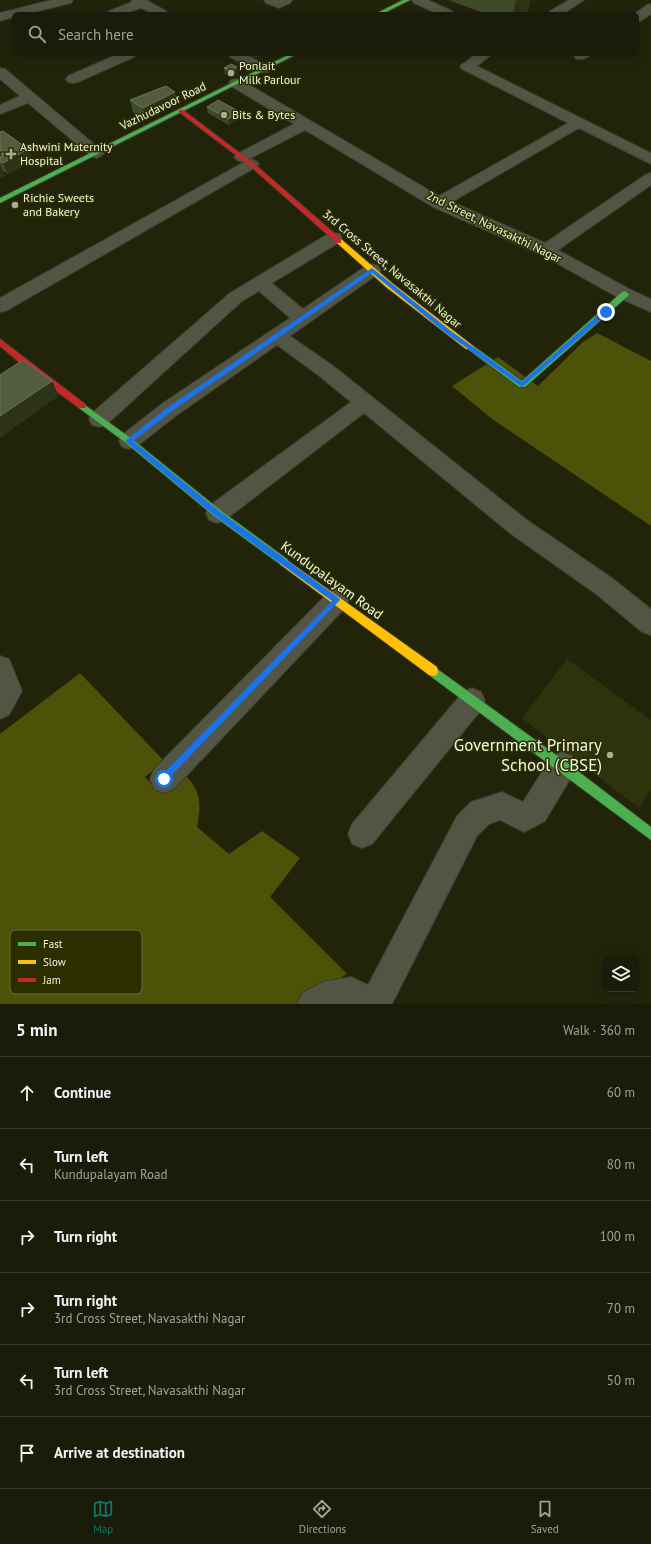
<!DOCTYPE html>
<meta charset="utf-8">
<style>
:root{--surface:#1a1b08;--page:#232412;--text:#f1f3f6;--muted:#9fa19c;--line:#383929;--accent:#0f766e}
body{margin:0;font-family:"PT Sans",sans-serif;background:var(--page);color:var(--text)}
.controls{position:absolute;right:12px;bottom:12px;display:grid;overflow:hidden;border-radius:6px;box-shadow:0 2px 10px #0003}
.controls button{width:36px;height:36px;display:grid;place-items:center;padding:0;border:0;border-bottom:1px solid var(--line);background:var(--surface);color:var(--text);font:20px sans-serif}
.stop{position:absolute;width:12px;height:12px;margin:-9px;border:3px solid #1a73e8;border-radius:50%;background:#fff}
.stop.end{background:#1a73e8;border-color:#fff;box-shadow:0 1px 4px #0008}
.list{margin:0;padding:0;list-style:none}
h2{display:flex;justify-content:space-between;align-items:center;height:52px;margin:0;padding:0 16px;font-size:17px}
h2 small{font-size:13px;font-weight:400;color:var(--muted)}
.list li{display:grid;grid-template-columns:26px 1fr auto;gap:12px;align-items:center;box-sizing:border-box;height:72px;padding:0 16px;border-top:1px solid var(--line)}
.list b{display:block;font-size:15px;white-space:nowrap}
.list p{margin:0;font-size:13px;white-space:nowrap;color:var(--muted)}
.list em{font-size:13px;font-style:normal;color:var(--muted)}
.icon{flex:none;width:22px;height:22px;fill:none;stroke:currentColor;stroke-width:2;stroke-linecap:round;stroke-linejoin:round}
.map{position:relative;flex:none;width:651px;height:1004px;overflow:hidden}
.search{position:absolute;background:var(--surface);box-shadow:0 2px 10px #0003;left:12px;right:12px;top:12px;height:44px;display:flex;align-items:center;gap:10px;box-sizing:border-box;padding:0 14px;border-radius:6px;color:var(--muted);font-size:15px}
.sheet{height:484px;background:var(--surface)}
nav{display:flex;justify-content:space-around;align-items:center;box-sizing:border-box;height:56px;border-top:1px solid var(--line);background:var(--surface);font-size:11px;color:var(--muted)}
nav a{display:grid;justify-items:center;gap:2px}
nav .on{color:var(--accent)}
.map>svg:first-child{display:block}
.built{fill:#2f330c}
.green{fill:#4c5208}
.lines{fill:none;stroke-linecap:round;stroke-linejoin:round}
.street-casing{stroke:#3b3c2b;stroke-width:2}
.fast-casing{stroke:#3b3c2b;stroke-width:2}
.slow-casing{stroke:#3b3c2b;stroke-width:2}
.jam-casing{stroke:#3b3c2b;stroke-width:2}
.street{fill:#525444;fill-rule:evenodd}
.fast{fill:#4caf50;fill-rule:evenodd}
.slow{fill:#ffc107;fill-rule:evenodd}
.jam{fill:#c62828;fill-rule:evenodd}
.wall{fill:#3f4a2b}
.shaded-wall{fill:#2c3316;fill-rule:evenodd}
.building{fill:#535c3e;stroke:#6c7457}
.route{fill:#1a73e8}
.poi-dot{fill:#a9ac93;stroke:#2b2f00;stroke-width:1.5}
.labels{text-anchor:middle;stroke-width:3;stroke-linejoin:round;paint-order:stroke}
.far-poi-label{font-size:12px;fill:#f2f6dd;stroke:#2b2f00;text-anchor:start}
.far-street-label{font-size:12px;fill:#f2f6dd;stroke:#2b2f00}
.street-label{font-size:14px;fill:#f2f6dd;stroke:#2b2f00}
.near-poi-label{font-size:17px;fill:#f2f6dd;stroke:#2b2f00;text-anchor:end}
.key{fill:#2b2f00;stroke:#676b42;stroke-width:1}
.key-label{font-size:11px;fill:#f2f6dd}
</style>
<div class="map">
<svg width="651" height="1004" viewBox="0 0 651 1004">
<rect width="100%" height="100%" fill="#22240a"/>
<!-- built -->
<path class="built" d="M567,659L651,720V789L639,808L522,718Z"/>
<!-- green -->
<path class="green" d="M597,333L651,361V526L492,419L452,386L498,357L538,386L583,342Z
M80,673L164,761L145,777L158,791L185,775C202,792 201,805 197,827L229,854L262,831L300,858L270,897L347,974L297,1004H0V734Z"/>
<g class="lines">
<!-- street casing -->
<g class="street-casing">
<path id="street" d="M52,0H73L71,3L27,14H14V17L0,21V13Z
M131,0H146L166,11L168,14H153L141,8L124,14H107L109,11L132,2Z
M264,0H292L290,3L279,8L266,3Z
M412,0H428L452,11L454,14H438L414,3Z
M569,0H584L563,14H548L550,11Z
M651,4V14L641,21L637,22V14H634L647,5Z
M118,54H136L134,57L78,82L73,83L68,82L66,79L68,76Z
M228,54H245L268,66L270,69L268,72H258L230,57Z
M476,54H492L477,66L651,153V164L579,128L452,202L545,243L645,175L651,173V185L558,250L631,290L651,299V312L619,298L540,254L433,207L305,130L247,160L242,162L237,160L234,157L237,154L294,124L231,86L229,83L231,80L236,79L241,80L439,196L568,123L462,69L460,66Z
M576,54H591C587,59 582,60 576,59L574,56Z
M0,68L5,69L101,150L104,153L101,156L96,158L91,156L28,103L0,114V105L20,96L0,79Z
M251,159L256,161L259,164L256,167L6,311L0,312V298L246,161Z
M334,233L340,234L342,238L340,242L272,283L303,309L366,266L372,264L378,266L381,270L378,274L290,336L332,365L527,520L612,578L651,609V635L642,632L596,594L511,534L364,413L225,520L217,523L209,520L206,513L209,506L351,402L318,375L277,345L177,415L136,447L129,449L122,447L119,441L122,435L163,403L290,318L259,291L242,301L106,425L99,427L92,425L89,419L92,413L230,293L328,234Z
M337,589L345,592L349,600L345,608L174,789L164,793L154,789L150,779L154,769L329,592Z
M0,656L9,659L22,691L9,715L0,719Z
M472,688L481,692L485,701L481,710L372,844L362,848L352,844L348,834L352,824L463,692Z
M562,752L572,756L576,766L572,776L545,821L524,832L500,820L489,824L477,836L392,1004H297L302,993L323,982L351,977L368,985L457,816L471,802L502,792L523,802L552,756Z"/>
</g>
<!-- fast casing -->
<g class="fast-casing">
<path id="fast" d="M403,0H410L382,14H375Z
M290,54H297L0,203V198Z
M625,291L629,294L628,296L525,387H519L465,347L466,345H472L522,381L622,292Z
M82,403L132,439L220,510L287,559L289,562L287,565L284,566L281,565L214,516L126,443L79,408L78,406L79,404Z
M433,666L566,762L651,827V840L429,675L428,671L429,667Z"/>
</g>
<!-- slow casing -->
<g class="slow-casing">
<path id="slow" d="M337,239H341L392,283L472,345L473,347L472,349H466L386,287L337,243Z
M284,558L437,667L438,671L437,675L433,676L429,675L281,565L279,562L281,559Z"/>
</g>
<!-- jam casing -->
<g class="jam-casing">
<path id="jam" d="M179,110H183L253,163L341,239V243H337L249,165L179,112Z
M0,339L85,404L86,406L85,408H79L32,373L0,346Z"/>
</g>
<!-- street -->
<use href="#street" class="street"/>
<!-- fast -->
<use href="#fast" class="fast"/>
<!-- slow -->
<use href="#slow" class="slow"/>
<!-- jam -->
<use href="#jam" class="jam"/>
</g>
<!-- wall -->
<path class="wall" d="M448,0H530L528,12L525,14H486Z
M245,54H265L257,58L254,56L250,57Z
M224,68L238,73L231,77L225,74Z
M175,92L177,103L145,119L133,112L130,100Z
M207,107L240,112V118L229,125L208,113Z
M0,132L33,161L8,174L3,171L5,176L0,179Z"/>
<!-- shaded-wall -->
<path class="shaded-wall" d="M516,0H530L528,12L525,14H513Z
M249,54H254V56L250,57Z
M257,54H265L257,58Z
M237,67L238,73L231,77V71Z
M175,92L177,103L145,119L143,108Z
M240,112V118L229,125L228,119Z
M28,149L33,161L8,174L3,163L0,161V151L3,150L7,160ZM1,154L3,156L4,162Z
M0,164L5,176L0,179Z
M52,381L59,396L0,438V416Z"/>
<!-- building -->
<path class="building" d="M231,64L237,67L231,71L224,68Z
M166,86L175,92L143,108L130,100Z
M218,100L240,112L228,119L207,107Z
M3,131L28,149L3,163L0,161V157L3,156L1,154L6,152L3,150L0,151V132Z
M23,360L52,381L0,416V375Z"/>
<!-- route -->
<path class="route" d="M372,268L451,331L522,382L604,310L609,312L522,387L447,334L372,273L172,411L133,441L219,511L339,598L340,600L166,781L164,783L160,779L161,776L332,601L214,515L125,441L167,408Z"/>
<!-- markers -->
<g class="poi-dot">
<circle cx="231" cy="73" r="4"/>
<circle cx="224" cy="115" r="4"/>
<path d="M9 148h4v4h4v4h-4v4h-4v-4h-4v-4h4z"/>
<circle cx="15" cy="205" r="4"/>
<circle cx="610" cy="755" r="4"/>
</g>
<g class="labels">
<!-- far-poi labels -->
<g class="far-poi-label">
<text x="239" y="70">Ponlait<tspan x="239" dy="14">Milk Parlour</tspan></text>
<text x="232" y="119">Bits &amp; Bytes</text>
<text x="20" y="151">Ashwini Maternity<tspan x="20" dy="14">Hospital</tspan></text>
<text x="23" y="202">Richie Sweets<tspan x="23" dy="14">and Bakery</tspan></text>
</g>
<!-- far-street labels -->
<g class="far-street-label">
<text transform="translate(163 106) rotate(-26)" y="4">Vazhudavoor Road</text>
<text transform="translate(494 227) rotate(26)" y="4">2nd Street, Navasakthi Nagar</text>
<text transform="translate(392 269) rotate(40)" y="4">3rd Cross Street, Navasakthi Nagar</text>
</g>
<!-- street labels -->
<g class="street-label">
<text transform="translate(332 580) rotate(36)" y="5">Kundupalayam Road</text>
</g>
<!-- near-poi labels -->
<g class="near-poi-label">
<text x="602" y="751">Government Primary<tspan x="602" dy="20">School (CBSE)</tspan></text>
</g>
</g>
<!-- legend -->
<rect x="10" y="930" width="132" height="64" rx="6" class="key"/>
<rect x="18" y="942" width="18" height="4" fill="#4caf50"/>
<rect x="18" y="960" width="18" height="4" fill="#ffc107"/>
<rect x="18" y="978" width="18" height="4" fill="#c62828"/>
<g class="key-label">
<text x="43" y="948">Fast</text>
<text x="43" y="966">Slow</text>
<text x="43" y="984">Jam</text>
</g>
</svg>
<div class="controls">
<button><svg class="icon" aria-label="layers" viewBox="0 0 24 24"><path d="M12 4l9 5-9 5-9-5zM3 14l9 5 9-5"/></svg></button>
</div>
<div class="stop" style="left:164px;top:779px"></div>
<div class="stop end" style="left:606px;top:312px"></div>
<div class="search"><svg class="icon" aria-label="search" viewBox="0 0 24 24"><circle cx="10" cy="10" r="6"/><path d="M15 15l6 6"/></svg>Search here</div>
</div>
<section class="sheet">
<h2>5 min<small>Walk · 360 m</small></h2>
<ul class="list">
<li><svg class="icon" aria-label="ahead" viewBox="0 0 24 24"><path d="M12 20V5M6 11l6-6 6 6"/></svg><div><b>Continue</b></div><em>60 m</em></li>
<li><svg class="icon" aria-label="left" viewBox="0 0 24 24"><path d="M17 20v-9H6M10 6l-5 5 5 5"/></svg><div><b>Turn left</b><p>Kundupalayam Road</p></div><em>80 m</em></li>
<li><svg class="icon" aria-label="right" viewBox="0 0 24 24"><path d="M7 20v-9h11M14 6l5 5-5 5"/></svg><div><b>Turn right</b></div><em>100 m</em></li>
<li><svg class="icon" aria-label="right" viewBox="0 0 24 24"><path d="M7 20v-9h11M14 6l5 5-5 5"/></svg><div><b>Turn right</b><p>3rd Cross Street, Navasakthi Nagar</p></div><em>70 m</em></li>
<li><svg class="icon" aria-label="left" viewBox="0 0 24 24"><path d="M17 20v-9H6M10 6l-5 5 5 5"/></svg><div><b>Turn left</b><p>3rd Cross Street, Navasakthi Nagar</p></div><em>50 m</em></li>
<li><svg class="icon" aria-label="arrive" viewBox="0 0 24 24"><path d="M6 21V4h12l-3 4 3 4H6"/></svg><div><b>Arrive at destination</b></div></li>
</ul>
</section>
<nav>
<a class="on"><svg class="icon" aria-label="map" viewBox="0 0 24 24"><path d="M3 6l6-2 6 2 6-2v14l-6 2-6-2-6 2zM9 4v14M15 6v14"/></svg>Map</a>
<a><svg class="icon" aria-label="directions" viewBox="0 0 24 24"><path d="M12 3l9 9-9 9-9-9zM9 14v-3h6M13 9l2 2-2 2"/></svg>Directions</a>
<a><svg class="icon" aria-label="saved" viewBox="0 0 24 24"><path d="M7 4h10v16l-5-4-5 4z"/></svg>Saved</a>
</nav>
